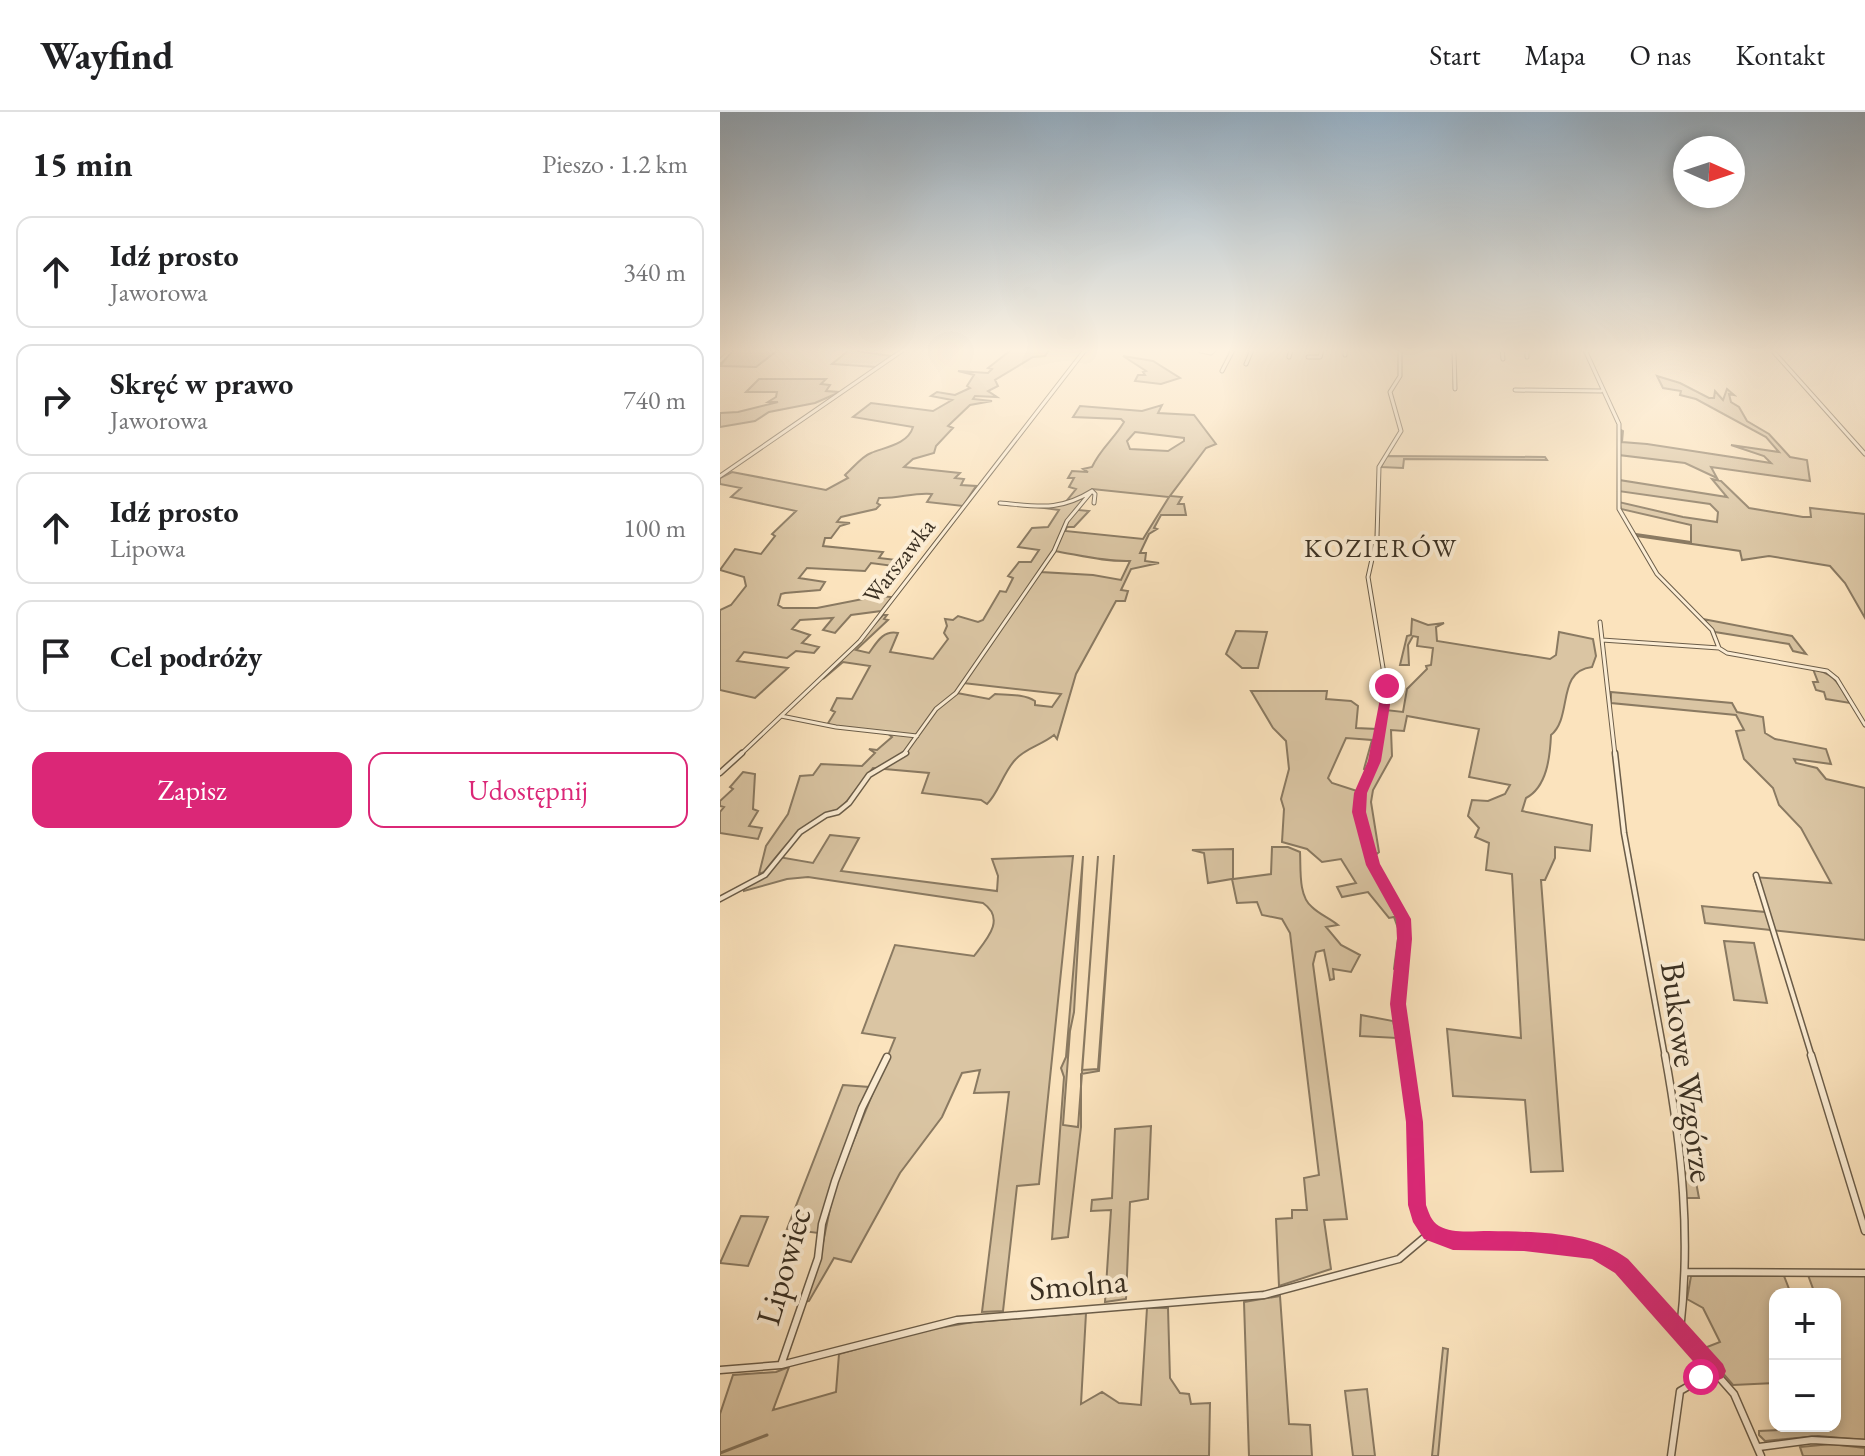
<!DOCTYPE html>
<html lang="pl">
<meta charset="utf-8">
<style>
:root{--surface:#fff;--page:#f6f6f6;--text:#202124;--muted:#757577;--line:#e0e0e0;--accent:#db2777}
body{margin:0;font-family:"EB Garamond",serif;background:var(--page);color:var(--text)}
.controls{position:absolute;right:24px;bottom:24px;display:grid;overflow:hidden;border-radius:16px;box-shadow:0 4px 12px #0003}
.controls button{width:72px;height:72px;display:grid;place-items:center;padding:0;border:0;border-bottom:2px solid var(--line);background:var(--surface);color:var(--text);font:40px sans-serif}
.compass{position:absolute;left:953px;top:24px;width:72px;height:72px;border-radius:50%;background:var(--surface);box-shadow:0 4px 12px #0003;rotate:93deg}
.stop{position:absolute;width:24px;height:24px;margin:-18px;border:6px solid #db2777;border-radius:50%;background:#fff}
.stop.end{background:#db2777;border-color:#fff;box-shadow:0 2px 8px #0008}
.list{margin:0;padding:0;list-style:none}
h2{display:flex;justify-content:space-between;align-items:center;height:104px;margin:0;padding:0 32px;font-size:34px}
h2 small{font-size:26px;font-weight:400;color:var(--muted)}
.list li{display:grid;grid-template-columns:52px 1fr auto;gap:24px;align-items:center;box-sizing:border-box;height:112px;margin:0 16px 16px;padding:0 16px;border:2px solid var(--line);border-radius:16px}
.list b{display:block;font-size:30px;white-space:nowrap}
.list p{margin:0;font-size:26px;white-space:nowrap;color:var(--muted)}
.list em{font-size:26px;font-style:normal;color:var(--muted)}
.actions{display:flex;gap:16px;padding:24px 32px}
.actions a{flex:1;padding:18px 0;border:2px solid var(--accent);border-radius:16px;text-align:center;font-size:28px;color:var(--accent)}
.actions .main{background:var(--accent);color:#fff}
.icon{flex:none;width:44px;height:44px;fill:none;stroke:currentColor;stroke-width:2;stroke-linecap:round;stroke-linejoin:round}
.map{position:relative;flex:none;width:1145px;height:1344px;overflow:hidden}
header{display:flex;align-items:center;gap:48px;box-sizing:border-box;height:112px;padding:0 40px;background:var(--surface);border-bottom:2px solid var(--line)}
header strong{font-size:38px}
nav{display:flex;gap:44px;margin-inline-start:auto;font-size:28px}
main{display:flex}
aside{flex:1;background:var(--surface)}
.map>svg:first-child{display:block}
.green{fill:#dac5a3;stroke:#8a7a62;stroke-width:2;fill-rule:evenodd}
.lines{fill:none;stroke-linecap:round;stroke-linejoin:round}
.stream{stroke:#87775f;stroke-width:3}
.minor-far2-casing{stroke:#6b5d49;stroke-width:5}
.minor-far1-casing{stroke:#6b5d49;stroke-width:7}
.minor-casing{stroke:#6b5d49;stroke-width:9}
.tertiary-casing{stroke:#6b5d49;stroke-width:5}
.minor-far2{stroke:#fcedd4;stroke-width:3}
.minor-far1{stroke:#fcedd4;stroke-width:4}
.minor{stroke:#fcedd4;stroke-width:6}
.tertiary{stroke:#fcedd4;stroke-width:3}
.route{fill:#db2777}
.labels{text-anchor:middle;stroke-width:8;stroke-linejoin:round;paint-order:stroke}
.far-street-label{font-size:24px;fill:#3b3022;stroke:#fcedd4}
.far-quarter-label{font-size:26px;letter-spacing:2px;fill:#3b3022;stroke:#fcedd4}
.near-street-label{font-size:34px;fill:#3b3022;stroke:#fcedd4}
</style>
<header>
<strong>Wayfind</strong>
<nav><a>Start</a><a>Mapa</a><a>O nas</a><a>Kontakt</a></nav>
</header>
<main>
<aside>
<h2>15 min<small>Pieszo · 1.2 km</small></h2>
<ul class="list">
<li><svg class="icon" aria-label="ahead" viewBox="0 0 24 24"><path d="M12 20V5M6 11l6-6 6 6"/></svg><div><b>Idź prosto</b><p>Jaworowa</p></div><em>340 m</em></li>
<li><svg class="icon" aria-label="right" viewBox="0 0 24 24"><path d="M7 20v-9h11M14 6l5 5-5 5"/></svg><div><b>Skręć w prawo</b><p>Jaworowa</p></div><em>740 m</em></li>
<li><svg class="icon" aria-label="ahead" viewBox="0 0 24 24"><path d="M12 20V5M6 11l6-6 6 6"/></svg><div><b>Idź prosto</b><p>Lipowa</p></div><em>100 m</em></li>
<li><svg class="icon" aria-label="arrive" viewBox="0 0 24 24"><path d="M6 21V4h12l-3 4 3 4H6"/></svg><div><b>Cel podróży</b></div></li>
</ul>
<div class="actions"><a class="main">Zapisz</a><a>Udostępnij</a></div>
</aside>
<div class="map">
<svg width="1145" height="1344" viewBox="0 0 1145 1344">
<rect width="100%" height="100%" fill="#fbe3bd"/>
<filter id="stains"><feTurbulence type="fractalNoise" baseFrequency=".0025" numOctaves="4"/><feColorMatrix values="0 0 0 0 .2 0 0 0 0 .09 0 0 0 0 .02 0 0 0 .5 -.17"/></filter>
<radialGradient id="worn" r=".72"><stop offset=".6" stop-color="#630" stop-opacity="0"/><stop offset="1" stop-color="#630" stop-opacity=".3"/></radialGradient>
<!-- green -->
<path class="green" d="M13,238H58L36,255L0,254Z
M129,238L171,244L156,255L112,252Z
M291,238H329L325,244L313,245L275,268L278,274L268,279L277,285L255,284L253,287L272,289L250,293L228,314L233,316L216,334L214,341L193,347L184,355L240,361L235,366L244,367L241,373L256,374L243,394L207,390L212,382C194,380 178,387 159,386L157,391L160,393L156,397L121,405L117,410L130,411L120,414L111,426H105L103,434L163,440L159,446L185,449L181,455L151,451L145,459L87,456L79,466L105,470L100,478L65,481L61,482L58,493L63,496H97L158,484L172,485L161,499L131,503L115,521L103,518L113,506L80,508L72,517L90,523L82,531L99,535L94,541L76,539L67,546L24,540L17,549L68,556L35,586L0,578V498L11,493L26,474L24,465L0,458L15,437L41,442L55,424L52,422L76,399L11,385L21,376L0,372V366L12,360L106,378L128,366L125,363C132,357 142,344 151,341C166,335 188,332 193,315L133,305L151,291L213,299L232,288L211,284L217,280L235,283L250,276L247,274L254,263L238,259L268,261L272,257L268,256Z
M403,244L433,249L460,266L441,272L415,269L418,263H425L423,260L426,259Z
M937,264L960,271L989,286H994L995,279L1003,288L1007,277L1014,283L1009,282L1011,290L1019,295L1027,309L1049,322L1070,345L1087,348L1090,369L991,355L997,366L965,351L899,343L901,318L903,319L902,330L927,332L1051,351L1044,344L1011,333L1059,340L1046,325L976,287L960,283L961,279L943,276Z
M39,267H106L101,272L110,273L106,279L120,280L95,291L49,300L35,309L0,315V301L18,300L58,290H48L56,285L57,280H26Z
M442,293L438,301L474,303L496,332L486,336L450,384L462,385L458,392H464L466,403H441L434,416L437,417L429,422L420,441H426L425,449L439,451L411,457L401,478L408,479L405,489H396L356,562L337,627L334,623C322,633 305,636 295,648C283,661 278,682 267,692L261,688L202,681L209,661L153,656L119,699C85,706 65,734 44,760L39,762L46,734L68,702L80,664L93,663L101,652L142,654L155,641L149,637L157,638L172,625L166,620L107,613L115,600L111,598L117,586L132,587L150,554L123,550L103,567L163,503H167L164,507L168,508L136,538L149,541C157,530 163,518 178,521L170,540L213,547L228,527L224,521L227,514L225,507L233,508L238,504L258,510L263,508L280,479L286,480L293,466L288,464L299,450H311L319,438L298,435L312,416L328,415L339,398L317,395L344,392L356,377L349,375L354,366H348L352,359L368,360L363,357L372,355C380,337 394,327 404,310L401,307L353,305L360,294L422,299ZM415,320L464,326V329L448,339L410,337L407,329ZM372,377L449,385L423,427L345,419L347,415H354L369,399L358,398ZM334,439C359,443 385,450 410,449L401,468L373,463L321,460ZM243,571L341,582L332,595L315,593V589C304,582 288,583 275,582L269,587L237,581Z
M666,344L825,345L827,348L684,347L683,356L661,355Z
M992,367L1001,369L1029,396L1083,405H1091L1090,396L1145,402V506L1125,471L1110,454L1049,444L1022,448L1020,439L917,424L916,422L971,430V413L901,397L899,390L963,405L997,410L998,400L990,392L898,379L899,368L1007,385Z
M692,507L708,513L724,511L716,515L717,529L830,547L836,543L839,520L873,527L876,544L872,555C836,559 853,605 831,623C830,645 827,675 806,686L802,699L872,713L870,739L835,735V746L825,768H821L843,1059L811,1060L805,988L733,984L727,917L801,926L792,762L766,758L769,731L755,725L759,716L748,704L752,688L768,689L785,682L790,673L749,665L759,617L687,604L684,619L671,618L672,644L653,678L651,690L659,740L652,746L641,690L656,652L666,598L683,600L687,577L707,557L706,554L711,553L713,536L697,534L698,525L693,524L688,533L689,553H680L687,524L691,523Z
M983,507L1072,524L1086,542L1073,539L1069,532L995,520Z
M516,519L547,520L538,556H522L506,542Z
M1093,557C1115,561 1119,573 1130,591L1106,587L1104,580L1096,578L1093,570H1098Z
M531,579H607L606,587L631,589L638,594L636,616L657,617L647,659L644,657L652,628L626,626L608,666L612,671L637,679L636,700L641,726L650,753L682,817L678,859L674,857L679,819L674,805L669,806L648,780L622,785L617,775L636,771L621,747L602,750L587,737L562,730L564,697L561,687L569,657L566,629L553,616Z
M891,580L1012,591L1017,600L1043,605L1045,621L1055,627L1106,637L1111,652L1074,647L1076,651L1097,656L1106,667L1145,676V828L985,811L982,794L1046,800L1034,765L1111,771L1081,716L1059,693L1053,676L1024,647L1016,619L1024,618L1016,603L891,591Z
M23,660L35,662L33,697L38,699L29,714L42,716L38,727L0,721V700L4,695L0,694V689L13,677L10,675Z
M110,723L139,726L121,759L277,779L278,764L272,747L353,744L319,1072L297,1074L283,1199L262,1200L289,980L254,981L260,958L242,961L222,1005L180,1061L131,1150L114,1146L89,1189L85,1190L98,1155L114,1077L175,926L142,921L175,833L254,844C267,827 286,807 263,791L88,765L67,767L24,779V774L41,767L59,745L93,751Z
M552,735H568L580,740C581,756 578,784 592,795C599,802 609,806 618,813L606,815L621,833L640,843L631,860L613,857L614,867L610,868L604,838L596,840L593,852L627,1107L604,1108L611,1157L559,1174L556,1107L572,1106V1098H587L584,1066L599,1063L570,821L562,807L542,803L537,790L517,791L512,767L488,771L484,741L472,738L513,737V767L551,762Z
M394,743L379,959L361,962V1015L348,1125L332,1127L344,965L341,956L346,945L363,744L354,900L350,919L343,1013L358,1015L378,744L362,958L378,957Z
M1004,829L1034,831L1047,891L1014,888Z
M641,903L673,909L677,926L640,924Z
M123,973L149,975L112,1072L98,1121L67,1117Z
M959,995H962L979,1086H965Z
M431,1014L428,1087L410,1090L406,1187L385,1190L391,1098L371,1099L372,1088L392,1086L395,1017Z
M21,1104L48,1105L28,1154L0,1151Z
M1088,1163L1145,1164V1328L1098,1324L1045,1329L1039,1323V1319L1077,1317L1076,1314H1115V1182H1095Z
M971,1164H1064L1071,1182H1055V1271L1013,1273L982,1237L1000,1230L983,1196L967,1187Z
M560,1184L569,1312L590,1313L592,1344H529L524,1190Z
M427,1196H448L450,1266L460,1281L469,1282L471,1292L490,1291L489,1344H0V1302L13,1263L56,1260L69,1255L53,1298L116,1280L119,1242L201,1219L253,1210L366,1201L361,1292L382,1280L399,1291L421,1293Z
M723,1236L728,1237L718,1344H712Z
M647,1277L655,1344H633L625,1279Z
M1111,1332L1145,1336V1344H1083L1080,1335Z"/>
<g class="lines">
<!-- stream -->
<path class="stream" d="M0,1341L47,1323"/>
<!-- minor-far2 casing -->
<g class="minor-far2-casing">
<path id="minor-far2" d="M625,238V243
M734,238L735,277
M782,238L783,247
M807,238V245
M865,238L899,312V397L937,462L992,518L999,536
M1052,238L1145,342
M481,239L491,241L494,238
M569,245L571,238
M588,245H600L602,238
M0,249L11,238
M526,252L532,238
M502,259L513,238
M795,278L881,279
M372,379L375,382L374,391
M880,510L895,643
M882,528L999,536L1007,541L1107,559L1117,567L1145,613
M61,604L116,615L197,624
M20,643L140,529L365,238
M183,643L216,597L236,581L334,439L347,409L372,379C338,400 318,394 280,391
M655,643L667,580L648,465L657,425L659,355L681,319L670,280L680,264V238"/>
</g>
<!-- minor-far1 casing -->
<g class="minor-far1-casing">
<path id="minor-far1" d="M656,641L639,690L653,753L683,807L685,827L678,892L685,945
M895,641L904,721L945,945
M0,661L22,641
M1036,763L1092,945
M0,787L45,763L80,720L106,703L118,700L129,691L149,663L186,641"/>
</g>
<!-- minor casing -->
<g class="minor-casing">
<path id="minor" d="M685,943L694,1010L697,1093L702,1110L711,1120L733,1128L804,1129L872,1138L888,1144L901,1154L1014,1282L1041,1344
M945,943C962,1036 971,1125 960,1219
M1091,943L1145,1119
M967,1160L1145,1161
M61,1253L98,1146L102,1112L115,1069L142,996L167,945
M0,1258L61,1253L237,1208L544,1183L679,1147L711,1120
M1039,1335L1092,1328L1145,1331
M951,1344L960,1279L995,1259"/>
</g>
<!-- tertiary casing -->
<g class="tertiary-casing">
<path id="tertiary" d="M0,364L183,238"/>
</g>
<!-- minor-far2 -->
<use href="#minor-far2" class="minor-far2"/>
<!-- minor-far1 -->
<use href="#minor-far1" class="minor-far1"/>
<!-- minor -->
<use href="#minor" class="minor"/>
<!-- tertiary -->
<use href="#tertiary" class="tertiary"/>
</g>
<!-- sky -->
<linearGradient id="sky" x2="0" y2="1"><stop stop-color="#95aec2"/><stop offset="0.56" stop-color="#fdf2e1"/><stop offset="1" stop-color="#fdf2e1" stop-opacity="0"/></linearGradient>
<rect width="1145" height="426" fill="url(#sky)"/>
<!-- route -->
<path class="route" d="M663,571L673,574L661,649L647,681L646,700L660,752L691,807L692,827L686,892L703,1010L706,1093C709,1101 711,1109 719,1114C733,1122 753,1119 769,1119C815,1120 870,1119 908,1147L1003,1252L1006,1259L1003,1266L981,1276L974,1273L971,1265L979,1256L895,1161L872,1147L804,1139L733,1138L704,1127L693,1110L688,1093L686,1010L670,892L677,827L676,807L646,753L632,700L634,681L648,649Z"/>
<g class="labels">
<!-- far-street labels -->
<g class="far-street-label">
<text transform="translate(179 449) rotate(-52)" y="8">Warszawka</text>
</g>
<!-- far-quarter labels -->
<g class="far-quarter-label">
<text x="661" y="445">KOZIERÓW</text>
</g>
<!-- near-street labels -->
<g class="near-street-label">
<text transform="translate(968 960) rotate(82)" y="12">Bukowe Wzgórze</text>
<text transform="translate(63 1154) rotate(-74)" y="12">Lipowiec</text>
<text transform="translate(358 1172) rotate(-5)" y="12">Smolna</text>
</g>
</g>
<rect width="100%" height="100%" filter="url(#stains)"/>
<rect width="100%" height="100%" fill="url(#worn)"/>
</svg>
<div class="controls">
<button>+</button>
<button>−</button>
</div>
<svg class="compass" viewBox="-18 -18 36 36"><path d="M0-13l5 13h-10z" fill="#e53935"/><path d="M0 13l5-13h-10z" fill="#757577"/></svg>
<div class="stop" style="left:981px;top:1265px"></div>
<div class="stop end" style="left:667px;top:574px"></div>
</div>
</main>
